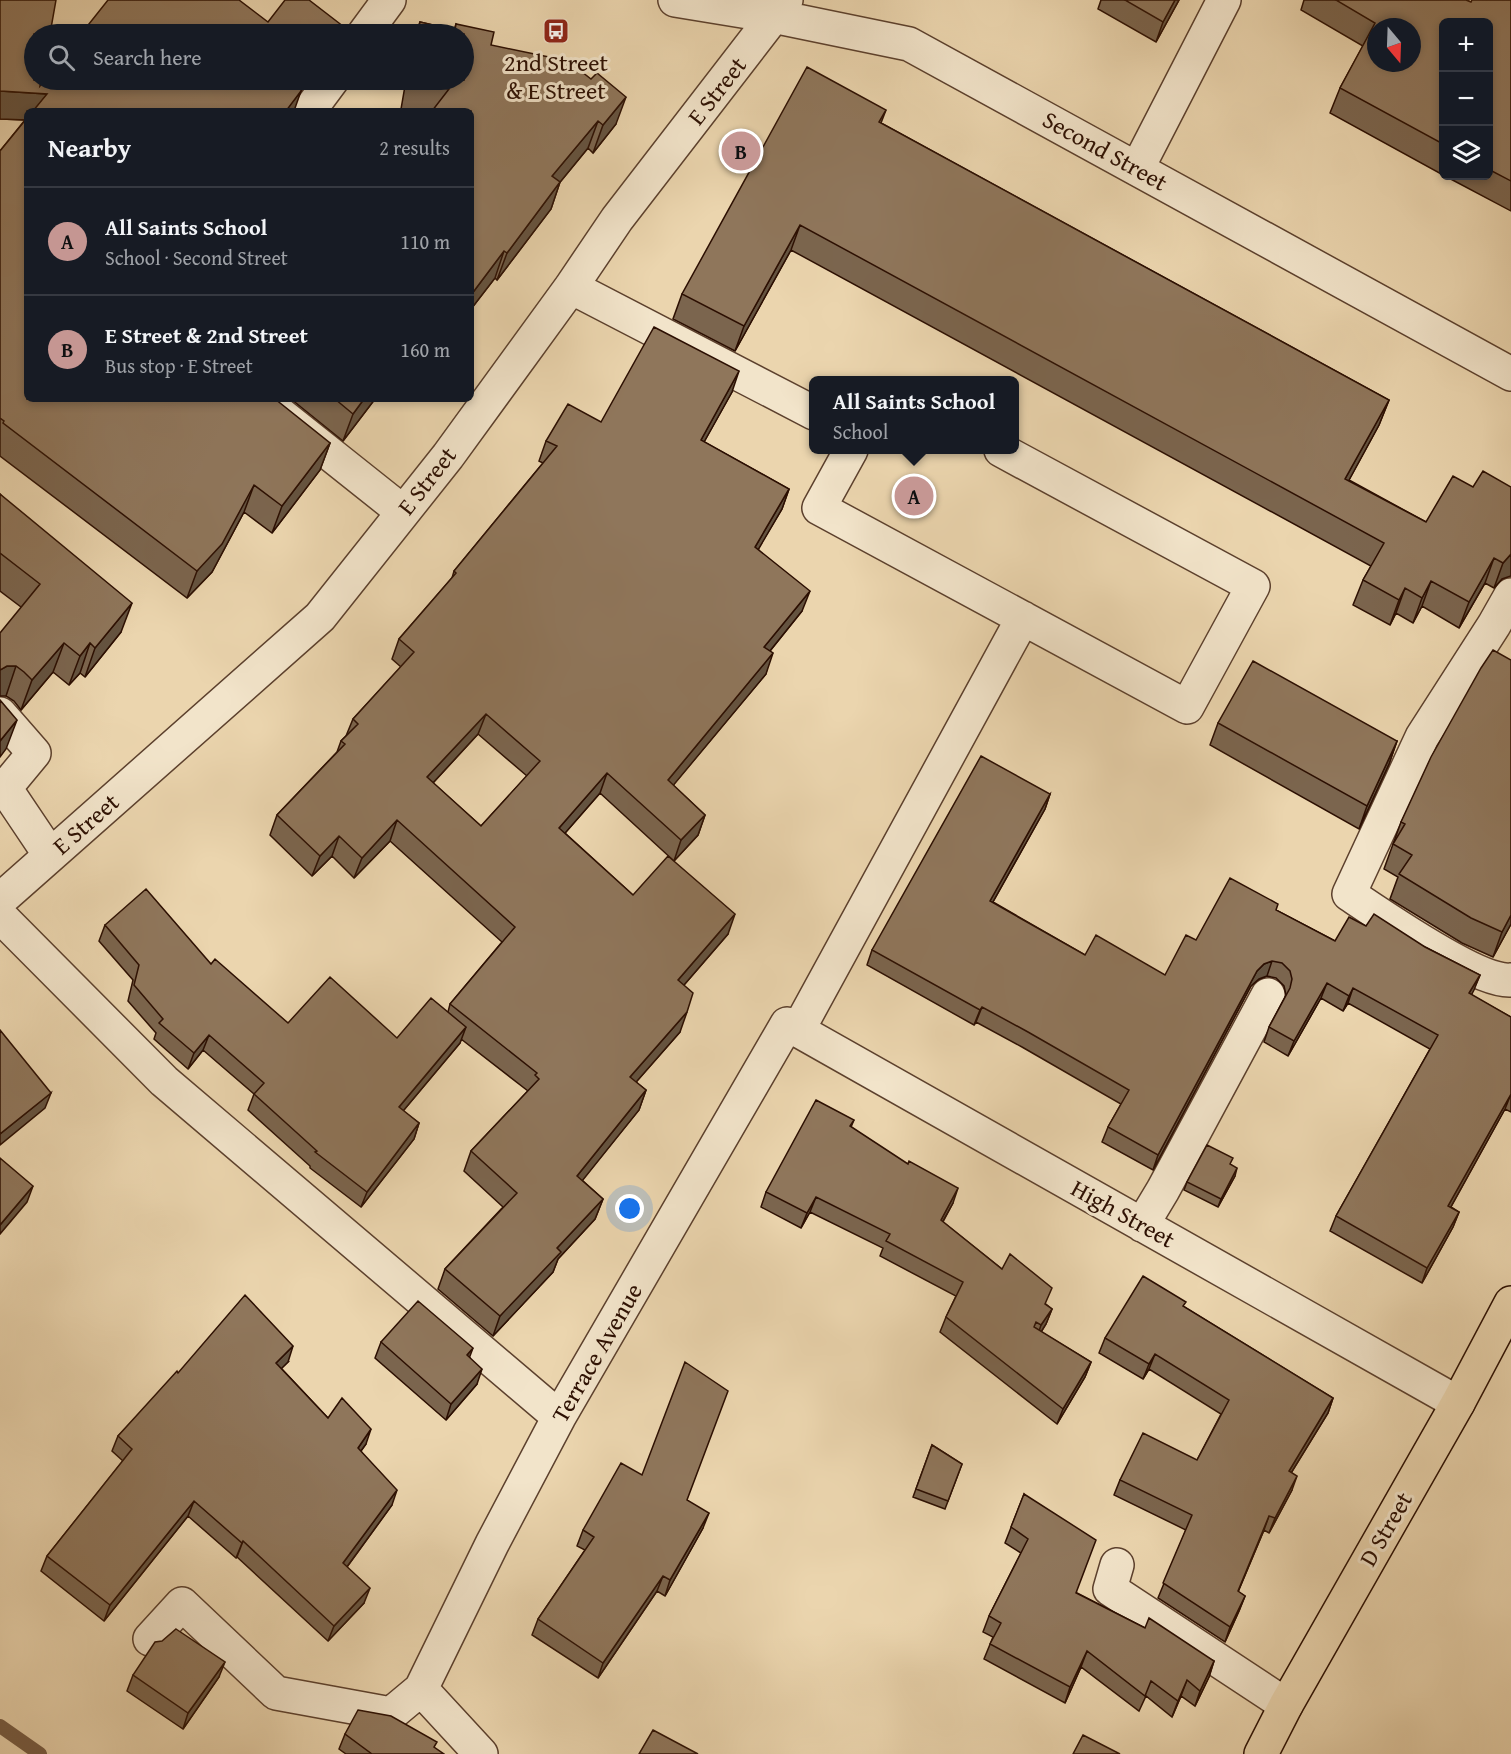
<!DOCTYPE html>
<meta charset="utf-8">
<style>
:root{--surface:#171b24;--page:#20242c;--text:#f1f3f6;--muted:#9ea1a6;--line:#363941;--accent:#c59692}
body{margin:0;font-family:"Gentium Book Plus",serif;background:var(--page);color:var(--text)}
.controls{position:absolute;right:18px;top:18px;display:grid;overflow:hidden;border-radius:9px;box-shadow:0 3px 9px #0003}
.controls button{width:54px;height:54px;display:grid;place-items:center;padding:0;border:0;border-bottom:2px solid var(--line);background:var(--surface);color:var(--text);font:30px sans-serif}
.compass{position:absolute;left:1367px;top:18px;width:54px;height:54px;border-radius:50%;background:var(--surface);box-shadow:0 3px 9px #0003;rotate:161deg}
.you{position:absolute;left:630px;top:1209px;width:21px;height:21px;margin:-15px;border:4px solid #fff;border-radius:50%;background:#1a73e8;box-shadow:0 0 0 9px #1a73e833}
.badge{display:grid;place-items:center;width:39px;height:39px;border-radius:50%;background:var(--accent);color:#111;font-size:20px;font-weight:700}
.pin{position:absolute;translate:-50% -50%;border:3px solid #fff;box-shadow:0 2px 6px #0006}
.popup{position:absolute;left:809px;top:376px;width:210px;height:78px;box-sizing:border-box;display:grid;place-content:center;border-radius:9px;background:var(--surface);filter:drop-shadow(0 2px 4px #0005);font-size:20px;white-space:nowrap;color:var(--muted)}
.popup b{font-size:22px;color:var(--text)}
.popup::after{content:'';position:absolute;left:50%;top:100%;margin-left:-12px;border:12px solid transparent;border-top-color:var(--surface)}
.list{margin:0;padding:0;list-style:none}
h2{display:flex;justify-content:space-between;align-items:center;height:78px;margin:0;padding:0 24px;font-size:26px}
h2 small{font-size:20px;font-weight:400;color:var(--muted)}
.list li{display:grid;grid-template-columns:39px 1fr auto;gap:18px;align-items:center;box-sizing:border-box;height:108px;padding:0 24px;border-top:2px solid var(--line)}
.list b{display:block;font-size:22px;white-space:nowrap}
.list p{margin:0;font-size:20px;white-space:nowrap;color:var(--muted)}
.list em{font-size:20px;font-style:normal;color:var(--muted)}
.icon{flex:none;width:33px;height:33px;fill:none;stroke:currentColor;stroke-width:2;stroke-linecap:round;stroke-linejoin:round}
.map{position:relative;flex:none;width:1511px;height:1754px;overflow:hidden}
.search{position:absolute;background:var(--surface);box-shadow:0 3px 9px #0003;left:24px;top:24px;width:450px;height:66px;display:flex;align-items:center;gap:15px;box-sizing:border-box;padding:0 21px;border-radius:33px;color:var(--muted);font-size:22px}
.panel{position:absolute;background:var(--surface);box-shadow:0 3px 9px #0003;left:24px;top:108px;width:450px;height:294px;border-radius:9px}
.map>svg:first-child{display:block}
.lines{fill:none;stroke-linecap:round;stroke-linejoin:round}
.stream{stroke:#785e46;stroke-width:14}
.minor-casing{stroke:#5c402d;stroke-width:36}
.major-casing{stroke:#2c0f02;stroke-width:36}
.minor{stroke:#f2e4ca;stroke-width:33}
.major{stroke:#ebd5ae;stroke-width:33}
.wall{fill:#7b654e;stroke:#2c0f02;stroke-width:1.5;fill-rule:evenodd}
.shaded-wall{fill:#645340;stroke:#2c0f02;stroke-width:1.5}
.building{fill:#8f765b;stroke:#2c0f02;stroke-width:1.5;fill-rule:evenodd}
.labels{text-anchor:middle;stroke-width:6;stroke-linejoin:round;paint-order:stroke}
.poi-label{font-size:24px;fill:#2c0f02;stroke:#f2e4ca}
.street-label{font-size:24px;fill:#2c0f02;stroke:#f2e4ca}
</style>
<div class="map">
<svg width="1511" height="1754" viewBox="0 0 1511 1754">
<rect width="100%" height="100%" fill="#ebd5ae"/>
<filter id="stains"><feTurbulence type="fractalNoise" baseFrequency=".00333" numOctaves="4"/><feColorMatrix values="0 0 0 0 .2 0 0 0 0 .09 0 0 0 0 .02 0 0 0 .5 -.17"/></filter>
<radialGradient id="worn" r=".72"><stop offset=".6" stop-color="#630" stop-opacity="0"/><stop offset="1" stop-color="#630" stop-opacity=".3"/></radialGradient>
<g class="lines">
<!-- stream -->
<path class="stream" d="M0,1726L40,1754"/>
<!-- minor casing -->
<g class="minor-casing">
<path id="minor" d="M675,0L773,16L909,44L1511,374
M364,34L389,0
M309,111L332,80
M1137,169L1224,0
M571,287L814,413
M261,399L403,512
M851,450L819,508L1187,707L1253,586L1001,450
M1511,595L1494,625L1422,737L1349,894C1379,914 1478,983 1511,980
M0,714L34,753L5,788L50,855
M0,900L320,617L448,456L571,287L617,219L786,0
M0,916L164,1081L559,1417
M798,1030L1023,618
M1142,1225L1163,1190L1268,995
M1117,1565L1110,1589L1286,1705
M150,1639L182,1604L276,1693L391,1714L421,1689L492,1544L559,1417L787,1024L1458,1403
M421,1689L481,1754"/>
</g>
<!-- major casing -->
<g class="major-casing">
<path id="major" d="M1261,1754L1286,1705L1458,1403L1511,1303"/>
</g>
<!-- minor -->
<use href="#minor" class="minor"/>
<!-- major -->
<use href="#major" class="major"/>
</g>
<!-- wall -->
<path class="wall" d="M1101,0H1179L1156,42L1098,9Z
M1304,0H1466L1471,2L1511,0V211L1445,176H1488V22H1443V175L1330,113L1340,88L1363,46L1301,10Z
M420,22L454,30L456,24L616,124L593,153L588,148L560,182L551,209L497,280L495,278L471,309V111H414L401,109L406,80H464V34H415Z
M886,110L881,123L1389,400L1379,425L1349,480L1426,522L1473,487H1511L1502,579L1494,588L1485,583L1459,628L1422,606L1413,623L1396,613L1390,625L1353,605L1363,580L1371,566L791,250L735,351L673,319L682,294Z
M27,111V399L330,443L320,470L272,533L244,512L212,572L187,598L0,456V151L25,120L0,119Z
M732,392L704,442L789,489L782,509L758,549L802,611L770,651L766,674L673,785L705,815L698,835L674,861L600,793L565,833L633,895L728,934L684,985L680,1032L636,1082L646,1090L639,1110L582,1180L603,1199L595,1219L558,1259L553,1272L493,1336L438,1289L445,1269L503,1207L464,1171L471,1151L528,1091L461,1039L460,1043L403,1111L419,1123L414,1139L361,1207L310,1168V1166L248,1110L254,1094L203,1050L188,1069L154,1039L156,1033L128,1001L133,980L99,941L105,925L211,964L288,1023L397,1038L448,1012L450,1004L502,942L390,841L354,878L332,856L312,876L270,835L277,815L337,752L341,741L346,736L353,719L401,667L392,659L399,639L452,578L454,571L543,463L539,461L546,441L601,422ZM478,734L527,776L481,826L433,783Z
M291,399H375L343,441Z
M0,494L121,632L85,677L80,673L69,685L53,672L21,710L14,701L6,696L21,607L0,591Z
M1511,660V924L1493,957L1462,943L1390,899L1398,877L1384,869L1401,822Z
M1218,723L1397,741L1389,764L1359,829L1210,745Z
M1050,794L1045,809L993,902L1085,955L1165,975L1196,940L1276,910L1335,941L1366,926L1425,947L1480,975L1471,995L1511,1017V1112L1505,1109L1451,1207L1459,1212L1453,1227L1422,1283L1330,1231L1336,1216L1430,1049L1348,1003L1343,1011L1321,998L1288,1056L1264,1042L1269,1027L1286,995L1284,986L1276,978L1267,976L1259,979L1251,986L1153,1170L1102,1142L1108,1127L1121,1104L1022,1047L976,1022L974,1025L867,965L872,950Z
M854,1120L851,1127L953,1203L943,1222L1052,1309L1046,1324L1041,1332L1091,1362L1085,1377L1057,1424L940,1332L946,1317L956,1296L880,1256L883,1248L810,1212L801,1228L761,1207L766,1192Z
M1230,1165L1235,1176L1218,1207L1184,1190L1187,1182Z
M1184,1307L1333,1398L1328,1413L1291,1473L1292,1490L1269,1533L1264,1530L1238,1592L1245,1596L1239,1611L1225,1642L1158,1598L1186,1530L1114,1495L1120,1480L1197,1460L1221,1414L1149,1369L1143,1379L1099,1353L1105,1338Z
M381,1342L470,1358L477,1384L446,1420L375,1358Z
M288,1362L281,1368L328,1418L366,1444L361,1451L392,1505L347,1567L364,1603L328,1641L237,1557L236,1558L188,1516L104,1621L41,1571L47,1556L123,1461L112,1451L118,1436L178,1373Z
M932,1445L962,1464L945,1509L913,1497Z
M1024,1494L1077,1593L1145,1628L1214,1661L1209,1677L1195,1706L1181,1696L1172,1717L1146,1696L1139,1711L1081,1667L1065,1703L984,1659L993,1637L983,1632L989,1616L1021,1553L1005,1543Z
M687,1500L703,1528L665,1596L657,1591L598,1678L532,1635L538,1619L585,1550L577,1546L583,1530Z
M133,1675L219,1677L183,1729L127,1691Z
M345,1734L444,1754H346L339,1749Z"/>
<!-- shaded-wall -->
<path class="shaded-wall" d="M1175,0H1179L1156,42L1163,22Z
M301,80H309L294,100L301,91L294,111H286Z
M0,91L47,94L41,111H27V120L0,119Z
M626,97L616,124L593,153L603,125Z
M598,121L588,148L543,203L552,176Z
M560,182L551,209L497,280L507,253Z
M800,225L791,250L735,351L744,326Z
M504,251L495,278L471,309V295Z
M739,371L732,392L694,460L701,440Z
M364,399H375L343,441L353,414Z
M1389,400L1379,425L1336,504L1345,479Z
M330,443L320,470L272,533L282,506Z
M254,485L244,512L212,572L187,598L197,571Z
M789,489L782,509L748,567L755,547Z
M1511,554V576L1502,579L1494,588L1503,563Z
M1494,558L1485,583L1459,628L1469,602Z
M1431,581L1422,606L1413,623L1422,598Z
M1405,588L1396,613L1390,625L1399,600Z
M810,591L802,611L757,667L764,647Z
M132,603L121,632L85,677L95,648Z
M64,643L53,672L21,710L32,680Z
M90,643L80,673L69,685L80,656Z
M773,653L766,674L661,800L668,780Z
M7,666H16L6,696H0V670Z
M486,714L478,734L419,798L427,777Z
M17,720L6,749L0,757V741Z
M1397,741L1389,764L1359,829L1367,806Z
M607,773L600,793L552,848L559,828Z
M1050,794L1045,809L985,916L990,901Z
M705,815L698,835L674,861L681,840Z
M397,820L390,841L354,878L362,858Z
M339,836L332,856L312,876L320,856Z
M735,914L728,934L671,1000L678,980Z
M1511,915V924L1493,957L1502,932Z
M1272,961L1267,976L1259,979L1251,986L1153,1170L1158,1155L1257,971L1264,964Z
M1480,975L1474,990L1464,1009L1469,993Z
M1327,983L1321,998L1288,1056L1294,1041Z
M1353,988L1348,1003L1343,1011L1349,996Z
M982,1007L976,1022L974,1025L980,1010Z
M687,1012L680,1032L623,1097L630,1077Z
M466,1027L460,1043L393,1123L399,1107Z
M209,1035L203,1050L188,1069L194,1053Z
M646,1090L639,1110L570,1196L577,1176Z
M51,1093L45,1108L0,1145V1134Z
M1511,1094L1505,1109L1443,1221L1448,1206Z
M419,1123L414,1139L361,1207L367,1192Z
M1237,1168L1235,1176L1218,1207L1221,1199Z
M33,1186L27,1202L0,1234V1225Z
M958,1188L953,1203L935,1235L941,1220Z
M816,1197L810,1212L801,1228L807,1213Z
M603,1199L595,1219L558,1259L553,1272L493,1336L500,1316L557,1248Z
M1459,1212L1453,1227L1422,1283L1427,1268Z
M1052,1309L1046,1324L1036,1340L1041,1325Z
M293,1346L288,1362L271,1379L276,1363Z
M473,1348L467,1364V1355Z
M1155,1354L1149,1369L1143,1379L1149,1364Z
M1091,1362L1085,1377L1057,1424L1063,1409Z
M482,1369L477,1384L446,1420L451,1404Z
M1333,1398L1328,1413L1283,1486L1289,1471Z
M371,1429L366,1444L352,1463L358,1448Z
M1297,1476L1292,1490L1269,1533L1275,1518Z
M397,1490L392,1505L338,1579L343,1563Z
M194,1501L188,1516L104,1621L110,1605Z
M709,1513L703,1528L665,1596L670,1580Z
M1269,1516L1264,1530L1232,1606L1238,1591Z
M243,1541L237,1557L236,1558L242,1543Z
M663,1576L657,1591L598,1678L603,1663Z
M370,1588L364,1603L328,1641L334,1626Z
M1245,1596L1239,1611L1225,1642L1230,1627Z
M1087,1651L1081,1667L1065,1703L1070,1687Z
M1214,1661L1209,1677L1195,1706L1200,1691Z
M225,1662L219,1677L183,1729L188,1713Z
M1187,1680L1181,1696L1172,1717L1178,1701Z"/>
<!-- building -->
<path class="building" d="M0,0H56L50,34H34V80H41L40,86L45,80H301V91L286,111H33L47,94L0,91Z
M108,0H239L268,22L285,0H309L348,30L344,34H81Z
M1125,0H1175L1163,22Z
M1336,0H1466L1471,2L1472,0H1511V181L1488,169V22H1443V144L1340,88L1375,23ZM1376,27H1412V63H1376Z
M420,22L455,30L456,24L494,32L491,45L568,61L591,79L597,73L626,97L603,125L598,121L552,176L560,182L507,253L504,251L471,295V111H432L449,89L411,82V80H464V34H418Z
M807,67L886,110L879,122L1389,400L1345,479L1426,522L1453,476L1473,487L1483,471L1511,487V554L1503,563L1494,558L1469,602L1431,581L1422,598L1405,588L1399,600L1363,580L1384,543L800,225L744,326L682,294Z
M27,118V399H275L330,443L282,506L254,485L222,544L197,571L3,423L4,421L0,418V151Z
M654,327L739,371L701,440L789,489L755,547L810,591L764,647L773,653L668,780L705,815L681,840L607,773L559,828L633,895L668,856L735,914L678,980L693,993L687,1012L630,1077L646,1090L577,1176L603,1199L557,1248L561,1252L500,1316L445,1269L517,1193L471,1151L539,1079L535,1075L537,1073L450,1004L515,927L397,820L362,858L339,836L320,856L277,815L345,744L341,741L358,724L353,719L414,652L399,639L456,573L454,571L557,446L546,441L568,404L601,422ZM486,714L540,761L481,826L427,777Z
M335,399H364L353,414Z
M0,494L132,603L95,648L90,643L80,656L64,643L32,680L24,672L16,666H7L0,670V633L40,584L0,553Z
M1493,650L1511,660V915L1502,932L1471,918L1399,874L1412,855L1393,844L1405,824L1401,822L1431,757L1481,668Z
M1253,661L1397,741L1367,806L1218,723Z
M0,700L17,720L0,741Z
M981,756L1050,794L990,901L1085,955L1096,935L1165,975L1186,935L1196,940L1230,878L1278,904L1276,910L1335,941L1349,917L1366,926L1374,914L1425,947L1480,975L1469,993L1511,1017V1094L1448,1206L1459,1212L1427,1268L1336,1216L1438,1035L1353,988L1349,996L1327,983L1294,1041L1269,1027L1290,988L1292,979L1290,971L1282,963L1272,961L1264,964L1257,971L1158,1155L1108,1127L1129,1090L1028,1032L982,1007L980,1010L872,950Z
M146,889L211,964L215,959L288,1023L330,977L397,1038L431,998L466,1027L399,1107L419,1123L367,1192L315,1152L317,1151L254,1094L264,1083L209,1035L194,1053L159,1023L163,1019L134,985L139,965L105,925Z
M0,1030L51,1093L0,1134Z
M816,1100L854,1120L850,1126L908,1164L909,1161L958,1188L941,1220L1002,1269L1010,1254L1052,1288L1045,1304L1052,1309L1041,1325L1036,1322L1034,1327L1091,1362L1063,1409L946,1317L963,1282L886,1241L890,1234L816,1197L807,1213L766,1192Z
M1207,1145L1233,1158L1230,1164L1237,1168L1221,1199L1187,1182Z
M0,1158L33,1186L0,1225Z
M1143,1276L1186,1302L1183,1306L1333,1398L1289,1471L1297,1476L1275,1518L1269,1516L1238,1591L1245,1596L1230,1627L1163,1583L1192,1515L1120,1480L1143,1433L1197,1460L1229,1400L1155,1354L1149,1364L1105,1338Z
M245,1295L293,1346L276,1363L328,1418L342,1398L371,1429L358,1448L397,1490L343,1563L370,1588L334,1626L243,1541L242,1543L194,1501L110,1605L47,1556L132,1449L118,1436L177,1371L178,1373Z
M418,1301L473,1348L467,1355L482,1369L451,1404L381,1342Z
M685,1362L728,1391L687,1500L709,1513L670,1580L663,1576L603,1663L538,1619L594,1537L583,1530L621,1463L642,1475Z
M932,1445L962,1464L948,1501L916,1489Z
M1024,1494L1096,1540L1076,1593L1145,1628L1149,1618L1214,1661L1200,1691L1187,1680L1178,1701L1151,1681L1145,1696L1087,1651L1070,1687L990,1644L1001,1623L989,1616L1028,1539L1011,1527Z
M176,1629L225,1662L188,1713L133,1675L155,1642L162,1641Z
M358,1710L391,1716L437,1742L434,1747L444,1754H372L345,1734Z
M653,1730L698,1754H639Z
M1083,1735L1120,1754H1073Z"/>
<!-- icons -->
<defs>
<g id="bus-square" transform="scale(1.35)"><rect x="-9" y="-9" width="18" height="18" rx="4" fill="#8f2418" stroke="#f2e4ca"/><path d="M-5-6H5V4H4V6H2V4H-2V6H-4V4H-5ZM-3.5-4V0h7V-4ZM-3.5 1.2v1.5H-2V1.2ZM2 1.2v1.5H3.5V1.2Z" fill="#fff"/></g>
</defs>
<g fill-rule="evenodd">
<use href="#bus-square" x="556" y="31"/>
</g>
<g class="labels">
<!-- poi labels -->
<g class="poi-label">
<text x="556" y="71">2nd Street<tspan x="556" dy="28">&amp; E Street</tspan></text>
</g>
<!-- street labels -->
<g class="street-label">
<text transform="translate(717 91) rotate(-52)" y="8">E Street</text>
<text transform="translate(1105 151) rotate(29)" y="8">Second Street</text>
<text transform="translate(427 481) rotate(-52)" y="8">E Street</text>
<text transform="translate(86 824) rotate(-41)" y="8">E Street</text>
<text transform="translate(1123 1214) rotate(29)" y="8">High Street</text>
<text transform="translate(597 1353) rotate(-60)" y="8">Terrace Avenue</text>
<text transform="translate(1386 1529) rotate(-60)" y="8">D Street</text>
</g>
</g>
<rect width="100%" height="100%" filter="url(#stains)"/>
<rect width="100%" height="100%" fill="url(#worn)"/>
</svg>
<div class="controls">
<button>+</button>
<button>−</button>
<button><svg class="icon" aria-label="layers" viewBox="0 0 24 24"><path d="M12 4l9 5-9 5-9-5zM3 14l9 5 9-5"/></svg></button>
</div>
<svg class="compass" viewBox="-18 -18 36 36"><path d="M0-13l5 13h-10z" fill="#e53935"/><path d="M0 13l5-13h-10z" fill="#9ea1a6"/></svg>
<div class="you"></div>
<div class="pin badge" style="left:914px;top:496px">A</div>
<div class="popup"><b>All Saints School</b>School</div>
<div class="pin badge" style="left:741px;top:151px">B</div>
<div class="search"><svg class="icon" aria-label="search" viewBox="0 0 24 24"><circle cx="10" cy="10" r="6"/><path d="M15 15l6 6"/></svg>Search here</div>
<section class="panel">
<h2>Nearby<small>2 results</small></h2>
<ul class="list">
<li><span class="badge">A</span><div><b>All Saints School</b><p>School · Second Street</p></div><em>110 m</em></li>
<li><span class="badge">B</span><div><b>E Street &amp; 2nd Street</b><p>Bus stop · E Street</p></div><em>160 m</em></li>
</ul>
</section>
</div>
